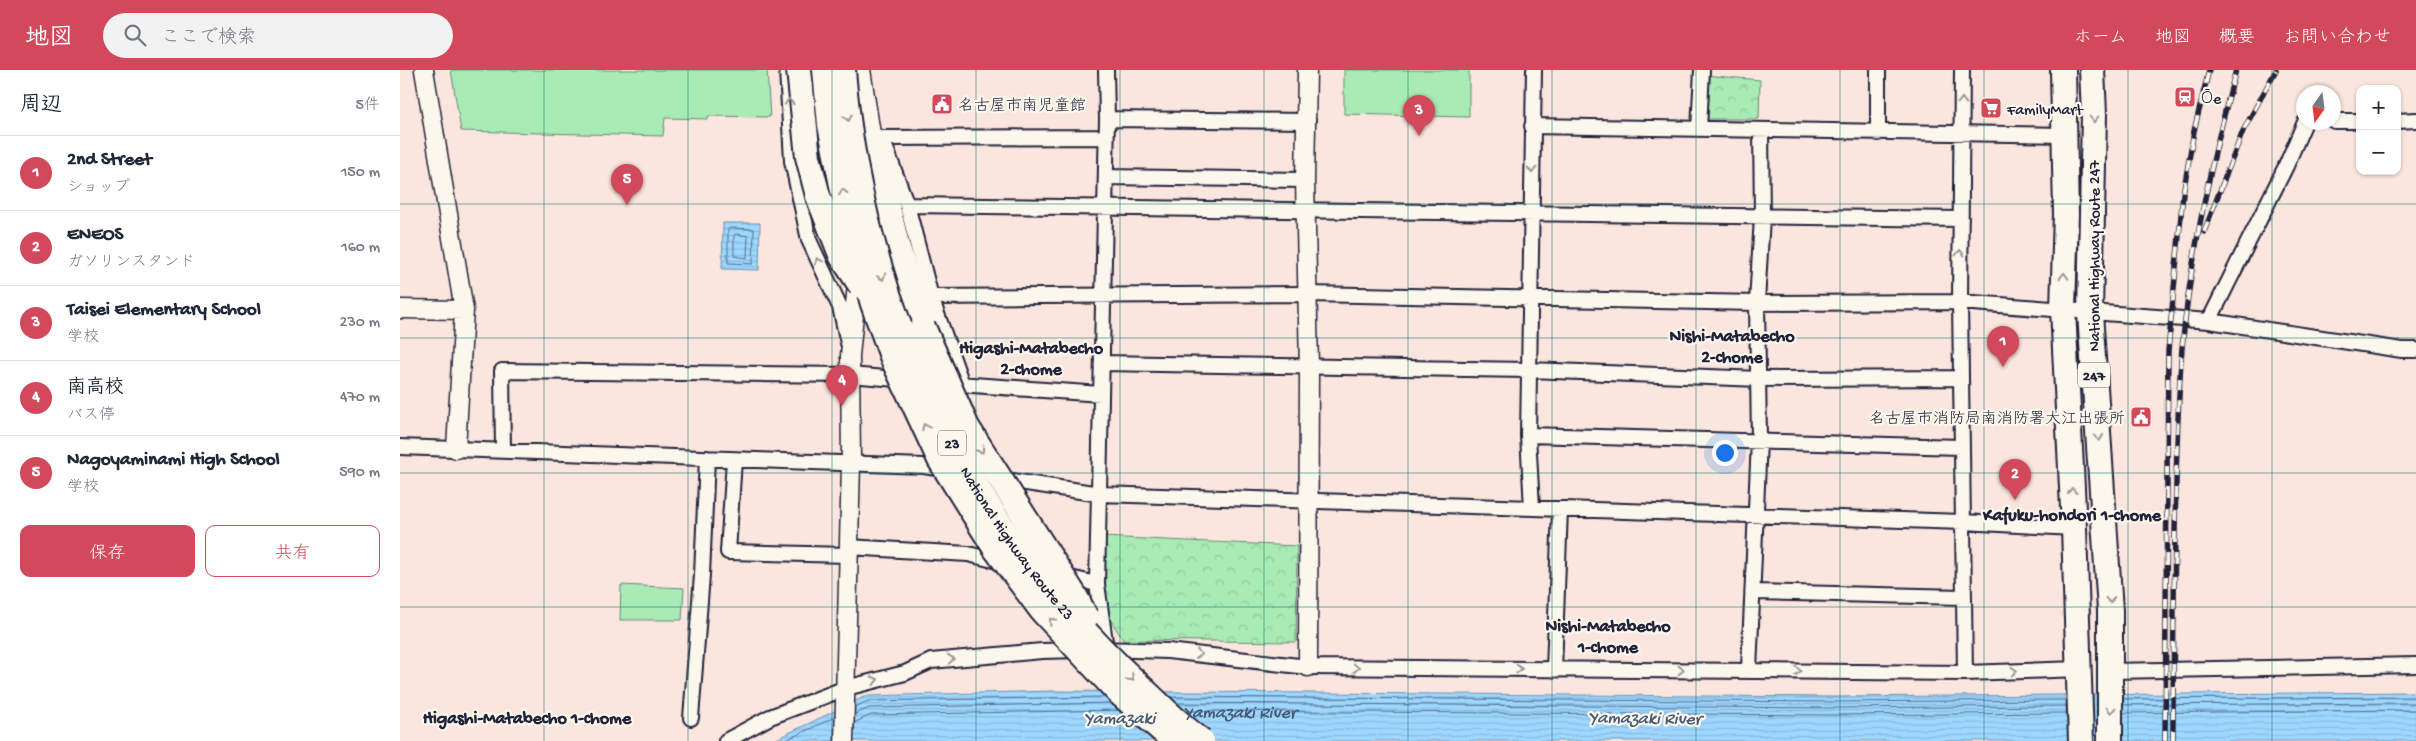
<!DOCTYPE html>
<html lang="ja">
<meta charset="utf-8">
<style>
:root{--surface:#fff;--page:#f2f2f3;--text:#1f2937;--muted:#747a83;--line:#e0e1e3;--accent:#d1495b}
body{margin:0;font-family:"Gochi Hand","Klee One",sans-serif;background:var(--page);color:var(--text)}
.controls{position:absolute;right:15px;top:15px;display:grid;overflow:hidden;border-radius:10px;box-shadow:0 1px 4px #0004}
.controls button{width:45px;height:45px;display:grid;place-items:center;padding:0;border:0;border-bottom:1px solid var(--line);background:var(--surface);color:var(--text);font:25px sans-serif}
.compass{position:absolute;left:1896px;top:15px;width:45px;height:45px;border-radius:50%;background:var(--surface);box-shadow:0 1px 4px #0004;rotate:194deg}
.you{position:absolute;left:1324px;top:382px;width:18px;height:18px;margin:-12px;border:4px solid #fff;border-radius:50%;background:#1a73e8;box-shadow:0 0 0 8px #1a73e833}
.badge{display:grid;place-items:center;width:32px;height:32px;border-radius:50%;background:var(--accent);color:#fff;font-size:16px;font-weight:700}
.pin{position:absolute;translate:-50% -41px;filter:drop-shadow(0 1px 2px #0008)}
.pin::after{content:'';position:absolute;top:26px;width:18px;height:15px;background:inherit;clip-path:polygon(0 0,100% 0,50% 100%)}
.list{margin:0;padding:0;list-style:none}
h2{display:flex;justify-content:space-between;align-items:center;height:65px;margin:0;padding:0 20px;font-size:21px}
h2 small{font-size:16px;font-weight:400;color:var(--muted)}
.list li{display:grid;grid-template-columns:32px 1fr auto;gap:15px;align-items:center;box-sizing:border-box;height:75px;padding:0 20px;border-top:1px solid var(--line)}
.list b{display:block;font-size:19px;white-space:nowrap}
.list p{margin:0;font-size:16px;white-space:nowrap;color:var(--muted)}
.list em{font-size:16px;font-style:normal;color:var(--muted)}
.actions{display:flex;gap:10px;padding:15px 20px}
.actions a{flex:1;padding:11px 0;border:1px solid var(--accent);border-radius:10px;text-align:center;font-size:18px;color:var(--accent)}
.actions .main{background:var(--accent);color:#fff}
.icon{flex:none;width:28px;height:28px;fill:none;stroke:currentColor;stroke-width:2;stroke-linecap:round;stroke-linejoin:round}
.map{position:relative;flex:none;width:2016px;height:671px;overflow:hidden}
header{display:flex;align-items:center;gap:30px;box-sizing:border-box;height:70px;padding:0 25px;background:var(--accent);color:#fff}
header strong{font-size:24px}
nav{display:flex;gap:28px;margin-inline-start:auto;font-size:18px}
.search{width:350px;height:45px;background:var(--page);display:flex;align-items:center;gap:12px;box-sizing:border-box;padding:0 18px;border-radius:28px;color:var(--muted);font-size:19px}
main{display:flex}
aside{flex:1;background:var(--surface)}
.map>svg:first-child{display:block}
.park{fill:url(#park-crowns);stroke:#668678}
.garden{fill:#a9ebb4;stroke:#668678}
.water{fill:url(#water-rules);stroke:#6c8fb1}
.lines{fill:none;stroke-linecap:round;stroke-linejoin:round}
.shore{stroke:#546b89;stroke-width:1}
.minor-casing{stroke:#22223b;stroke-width:18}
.tertiary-casing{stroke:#22223b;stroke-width:21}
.trunk-casing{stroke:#22223b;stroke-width:28}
.minor{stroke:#fbf7ec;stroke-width:14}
.tertiary{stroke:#fbf7ec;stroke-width:18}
.trunk{stroke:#fbf7ec;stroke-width:24}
.rail-casing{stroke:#22223b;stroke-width:5.5}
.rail{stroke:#fbf7ec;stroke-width:4;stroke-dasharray:11;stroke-linecap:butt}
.trunk-bridge-casing{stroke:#22223b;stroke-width:28;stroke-linecap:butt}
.trunk-bridge{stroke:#fbf7ec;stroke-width:24}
.oneway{stroke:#99979c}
.grid{fill:none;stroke:#0f766e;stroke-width:1;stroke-opacity:0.55}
.labels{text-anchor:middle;stroke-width:4.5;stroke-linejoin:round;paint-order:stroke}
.shield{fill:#fbf7ec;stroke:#636270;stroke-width:1}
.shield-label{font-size:15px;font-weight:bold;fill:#22223b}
.poi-label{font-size:16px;fill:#22223b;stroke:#fbf7ec;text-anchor:start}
.street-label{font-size:16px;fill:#22223b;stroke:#fbf7ec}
.neighbourhood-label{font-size:18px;font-weight:bold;fill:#22223b;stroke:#fbf7ec}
.water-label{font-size:18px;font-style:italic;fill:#475976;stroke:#fbf7ec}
</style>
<header>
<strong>地図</strong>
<div class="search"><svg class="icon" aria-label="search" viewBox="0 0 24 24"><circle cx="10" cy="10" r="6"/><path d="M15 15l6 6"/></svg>ここで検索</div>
<nav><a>ホーム</a><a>地図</a><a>概要</a><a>お問い合わせ</a></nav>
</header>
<main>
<aside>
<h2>周辺<small>5件</small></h2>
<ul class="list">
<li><span class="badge">1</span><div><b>2nd Street</b><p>ショップ</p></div><em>150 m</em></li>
<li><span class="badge">2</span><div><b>ENEOS</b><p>ガソリンスタンド</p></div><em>160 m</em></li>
<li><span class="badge">3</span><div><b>Taisei Elementary School</b><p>学校</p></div><em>230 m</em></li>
<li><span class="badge">4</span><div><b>南高校</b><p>バス停</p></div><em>470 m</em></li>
<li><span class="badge">5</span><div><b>Nagoyaminami High School</b><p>学校</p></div><em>590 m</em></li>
</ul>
<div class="actions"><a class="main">保存</a><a>共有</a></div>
</aside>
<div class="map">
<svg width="2016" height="671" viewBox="0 0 2016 671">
<defs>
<pattern id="park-crowns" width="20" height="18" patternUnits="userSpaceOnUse" patternTransform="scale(1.25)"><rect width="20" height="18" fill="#a9ebb4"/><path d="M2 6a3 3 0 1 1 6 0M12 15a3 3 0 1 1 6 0" fill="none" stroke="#91c99c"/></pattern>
<pattern id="water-rules" width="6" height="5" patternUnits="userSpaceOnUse" patternTransform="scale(1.25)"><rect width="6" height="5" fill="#9ed8ff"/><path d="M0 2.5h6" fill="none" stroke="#88b9db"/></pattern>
</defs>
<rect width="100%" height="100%" fill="#fae6de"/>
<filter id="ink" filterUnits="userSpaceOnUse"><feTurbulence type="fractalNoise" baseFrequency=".02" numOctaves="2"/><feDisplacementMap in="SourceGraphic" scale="10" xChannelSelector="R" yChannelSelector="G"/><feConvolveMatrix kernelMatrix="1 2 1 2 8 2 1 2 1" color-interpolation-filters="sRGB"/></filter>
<g filter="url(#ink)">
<!-- park -->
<path class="park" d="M1304,5L1360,10L1359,49H1301Z
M701,467L897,476L896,572L723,570L705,541Z"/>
<!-- garden -->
<path class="garden" d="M51,0H367L370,47L308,46V49L265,48L263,66L61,61Z
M944,0H1069V47L944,44Z
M221,515L284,518L282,550H220Z"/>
<!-- water -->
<path class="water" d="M323,153H360L359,200L322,199Z
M653,621L1434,627L2016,622V671H372L466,626Z"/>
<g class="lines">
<!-- shore -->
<g class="shore">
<path d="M330,158L354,159L353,194L328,193V160Z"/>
<path d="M336,164L348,166L347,188L334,186V166Z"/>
<path d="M770,627L1434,632L1667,630"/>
<path d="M1723,629L2016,627"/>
<path d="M777,633L1434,638L1667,636"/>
<path d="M1723,635L2016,633"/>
<path d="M455,637L468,631L704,627"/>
<path id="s1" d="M785,641L1434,645L1667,643"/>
<path d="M1723,643L2016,640"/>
<path d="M455,644L469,638L710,633"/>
<path d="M454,653L471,645L719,640"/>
<path d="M384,671L435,647"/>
</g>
<!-- minor casing -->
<g class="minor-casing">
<path id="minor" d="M387,0L392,91L409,170L440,237L448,273
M706,0L707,49L697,514L706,579
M1562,0L1560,232L1565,603
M707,49L908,51
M1934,51H1960
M1997,51L2016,50
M1132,56L1663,65
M1299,59L1302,0
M1478,63V0
M472,65L482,68L507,135L531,227L562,314
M482,68L706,67
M706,107L905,110
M507,135L1561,149
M531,227L908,224L1357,233L1560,232L1809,251L1886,96L1905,52
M1809,251L2002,280H2016
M702,293L1129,300L1360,309L1561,308
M544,313L701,324
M1128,365L1561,377
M0,377L524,396L549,400
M103,381L102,301L450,305L508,310
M334,390L328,482L448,485
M599,409L700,424L1563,452L1674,458
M1132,438L1128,365L1134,0
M448,477L568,484L606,493
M661,506L697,514
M1353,522L1563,527
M702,579L768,581L908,597L1565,603L1680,599
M1154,600L1160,439
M1349,600L1359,370L1357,233L1362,147L1361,60
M1711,601L2016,595
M291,648L302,505L307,388
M326,671L370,647L446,618L505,603L531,591L642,581L681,580"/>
</g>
<!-- tertiary casing -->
<g class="tertiary-casing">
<path id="tertiary" d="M24,0L64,240L56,379
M461,0L471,64L470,81
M907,0L905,110L909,297L908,597
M0,239L64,240
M444,671L451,393L450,286L458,204"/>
</g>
<!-- trunk casing -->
<g class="trunk-casing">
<path id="trunk" d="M1663,0L1666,144L1663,239L1674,458L1681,671
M1692,0L1694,44L1690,243L1710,540V671
M471,70L497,175L523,257"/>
</g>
<!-- minor -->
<use href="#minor" class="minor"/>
<!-- tertiary -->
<use href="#tertiary" class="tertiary"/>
<!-- trunk -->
<use href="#trunk" class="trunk"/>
<!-- rail casing -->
<g class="rail-casing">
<path id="rail" d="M1804,162L1843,61L1876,0
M1765,671L1768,281L1783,124L1794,61L1809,0
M1773,671C1773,602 1774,532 1775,463C1776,401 1777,340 1782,278C1791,184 1811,91 1836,0"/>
</g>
<!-- rail -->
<use href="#rail" class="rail"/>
<!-- trunk-bridge casing -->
<g class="trunk-bridge-casing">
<g id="trunk-bridge">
<path d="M399,0L408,87L418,126L442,187L461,216"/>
<path d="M425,0L430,55L448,146L473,234L493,289L540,390L595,478L643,542L718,622L774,671"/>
<path id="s2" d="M443,0C461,233 567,458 740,616C760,635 779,655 802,671"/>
<path d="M523,257L567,357L675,526L686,547"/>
</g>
</g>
<!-- trunk-bridge -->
<use href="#trunk-bridge" class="trunk-bridge"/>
</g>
<!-- one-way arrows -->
<defs><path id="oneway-chevron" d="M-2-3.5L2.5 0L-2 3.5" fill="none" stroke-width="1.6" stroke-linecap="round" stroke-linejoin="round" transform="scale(1.25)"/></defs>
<g class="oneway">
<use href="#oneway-chevron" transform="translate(1562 31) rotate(-89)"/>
<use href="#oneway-chevron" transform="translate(389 32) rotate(-93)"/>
<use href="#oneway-chevron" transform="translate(448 48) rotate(81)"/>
<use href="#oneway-chevron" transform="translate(1694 49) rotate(90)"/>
<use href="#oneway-chevron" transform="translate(1132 100) rotate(91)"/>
<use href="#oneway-chevron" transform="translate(443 122) rotate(-101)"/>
<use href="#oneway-chevron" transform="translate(1560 183) rotate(-89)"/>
<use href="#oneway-chevron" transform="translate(418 191) rotate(-115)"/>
<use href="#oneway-chevron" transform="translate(1664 206) rotate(-88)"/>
<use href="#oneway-chevron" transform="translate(482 207) rotate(71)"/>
<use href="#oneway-chevron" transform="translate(525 357) rotate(-115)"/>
<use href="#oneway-chevron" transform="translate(1699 368) rotate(85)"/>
<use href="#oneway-chevron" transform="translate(581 380) rotate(58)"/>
<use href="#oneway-chevron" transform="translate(1672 421) rotate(-93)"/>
<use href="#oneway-chevron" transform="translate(1710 530) rotate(85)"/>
<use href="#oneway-chevron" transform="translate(652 551) rotate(-133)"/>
<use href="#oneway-chevron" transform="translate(799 584) rotate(7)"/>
<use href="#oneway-chevron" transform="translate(551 589) rotate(-6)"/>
<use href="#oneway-chevron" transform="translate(956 598) rotate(1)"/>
<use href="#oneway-chevron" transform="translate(1119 599) rotate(1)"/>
<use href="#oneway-chevron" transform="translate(1281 600)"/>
<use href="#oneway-chevron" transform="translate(1398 601) rotate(1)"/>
<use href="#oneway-chevron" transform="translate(1614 601) rotate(-2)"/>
<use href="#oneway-chevron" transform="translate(731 608) rotate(43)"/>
<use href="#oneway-chevron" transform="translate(475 610) rotate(-14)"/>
<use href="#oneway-chevron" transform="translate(1711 640) rotate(91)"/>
</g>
</g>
<!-- grid -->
<path class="grid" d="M144,0V671M288,0V671M432,0V671M576,0V671M720,0V671M864,0V671M1008,0V671M1152,0V671M1296,0V671M1440,0V671M1584,0V671M1728,0V671M1872,0V671M0,134H2016M0,268H2016M0,403H2016M0,537H2016"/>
<!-- icons -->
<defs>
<g id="station-square" transform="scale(1.125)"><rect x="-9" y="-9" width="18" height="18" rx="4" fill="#d1495b" stroke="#fbf7ec"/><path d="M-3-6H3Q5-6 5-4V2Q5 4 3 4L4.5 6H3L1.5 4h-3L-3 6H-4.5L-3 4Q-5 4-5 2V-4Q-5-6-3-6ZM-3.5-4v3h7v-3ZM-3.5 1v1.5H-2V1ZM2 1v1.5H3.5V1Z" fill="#fff"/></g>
<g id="civic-square" transform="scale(1.125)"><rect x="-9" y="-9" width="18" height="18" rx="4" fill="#d1495b" stroke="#fbf7ec"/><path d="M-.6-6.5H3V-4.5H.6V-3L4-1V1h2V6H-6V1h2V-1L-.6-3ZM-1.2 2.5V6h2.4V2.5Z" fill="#fff"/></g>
<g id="supermarket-square" transform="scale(1.125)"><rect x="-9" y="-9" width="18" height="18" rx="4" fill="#d1495b" stroke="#fbf7ec"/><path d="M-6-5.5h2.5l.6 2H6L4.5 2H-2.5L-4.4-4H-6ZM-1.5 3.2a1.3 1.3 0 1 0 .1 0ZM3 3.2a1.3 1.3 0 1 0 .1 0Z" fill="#fff"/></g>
</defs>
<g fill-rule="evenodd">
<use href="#station-square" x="1785" y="27"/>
<use href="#civic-square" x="542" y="34"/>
<use href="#supermarket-square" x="1591" y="38"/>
<use href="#civic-square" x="1741" y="347"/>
</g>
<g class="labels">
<!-- shield labels -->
<g class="shield">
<rect x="1678" y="292.5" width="32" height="25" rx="4"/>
<rect x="538" y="360.5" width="28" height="25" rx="4"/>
</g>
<g class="shield-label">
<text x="1694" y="310">247</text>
<text x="552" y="378">23</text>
</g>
<!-- poi labels -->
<g class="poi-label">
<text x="1801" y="33">Ōe</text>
<text x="558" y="40">名古屋市南児童館</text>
<text x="1607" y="44">FamilyMart</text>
<text x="1725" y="353" text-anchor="end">名古屋市消防局南消防署大江出張所</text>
</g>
<!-- street labels -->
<g class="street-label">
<text transform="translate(1693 186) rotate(-90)" y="6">National Highway Route 247</text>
<text dy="6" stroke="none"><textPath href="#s2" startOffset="511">National Highway Route 23</textPath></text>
</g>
<!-- neighbourhood labels -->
<g class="neighbourhood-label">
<text x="1332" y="271">Nishi-Matabecho<tspan x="1332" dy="21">2-chome</tspan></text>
<text x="631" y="283">Higashi-Matabecho<tspan x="631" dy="21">2-chome</tspan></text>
<text x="1672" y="450">Kafuku-hondori 1-chome</text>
<text x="1208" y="561">Nishi-Matabecho<tspan x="1208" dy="21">1-chome</tspan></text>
<text x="127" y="653">Higashi-Matabecho 1-chome</text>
</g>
<!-- water labels -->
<g class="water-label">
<text dy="6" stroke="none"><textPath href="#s1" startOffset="55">Yamazaki River</textPath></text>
<text x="720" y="653">Yamazaki</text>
<text transform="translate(1245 647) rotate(1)" y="6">Yamazaki River</text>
</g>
</g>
</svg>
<div class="controls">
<button>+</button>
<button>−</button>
</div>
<svg class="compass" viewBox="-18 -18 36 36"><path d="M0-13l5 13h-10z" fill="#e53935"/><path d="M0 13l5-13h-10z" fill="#747a83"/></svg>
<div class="you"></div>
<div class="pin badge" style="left:1603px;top:297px">1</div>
<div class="pin badge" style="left:1615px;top:430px">2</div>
<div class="pin badge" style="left:1019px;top:66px">3</div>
<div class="pin badge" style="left:442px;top:336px">4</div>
<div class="pin badge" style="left:227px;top:135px">5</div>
</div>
</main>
